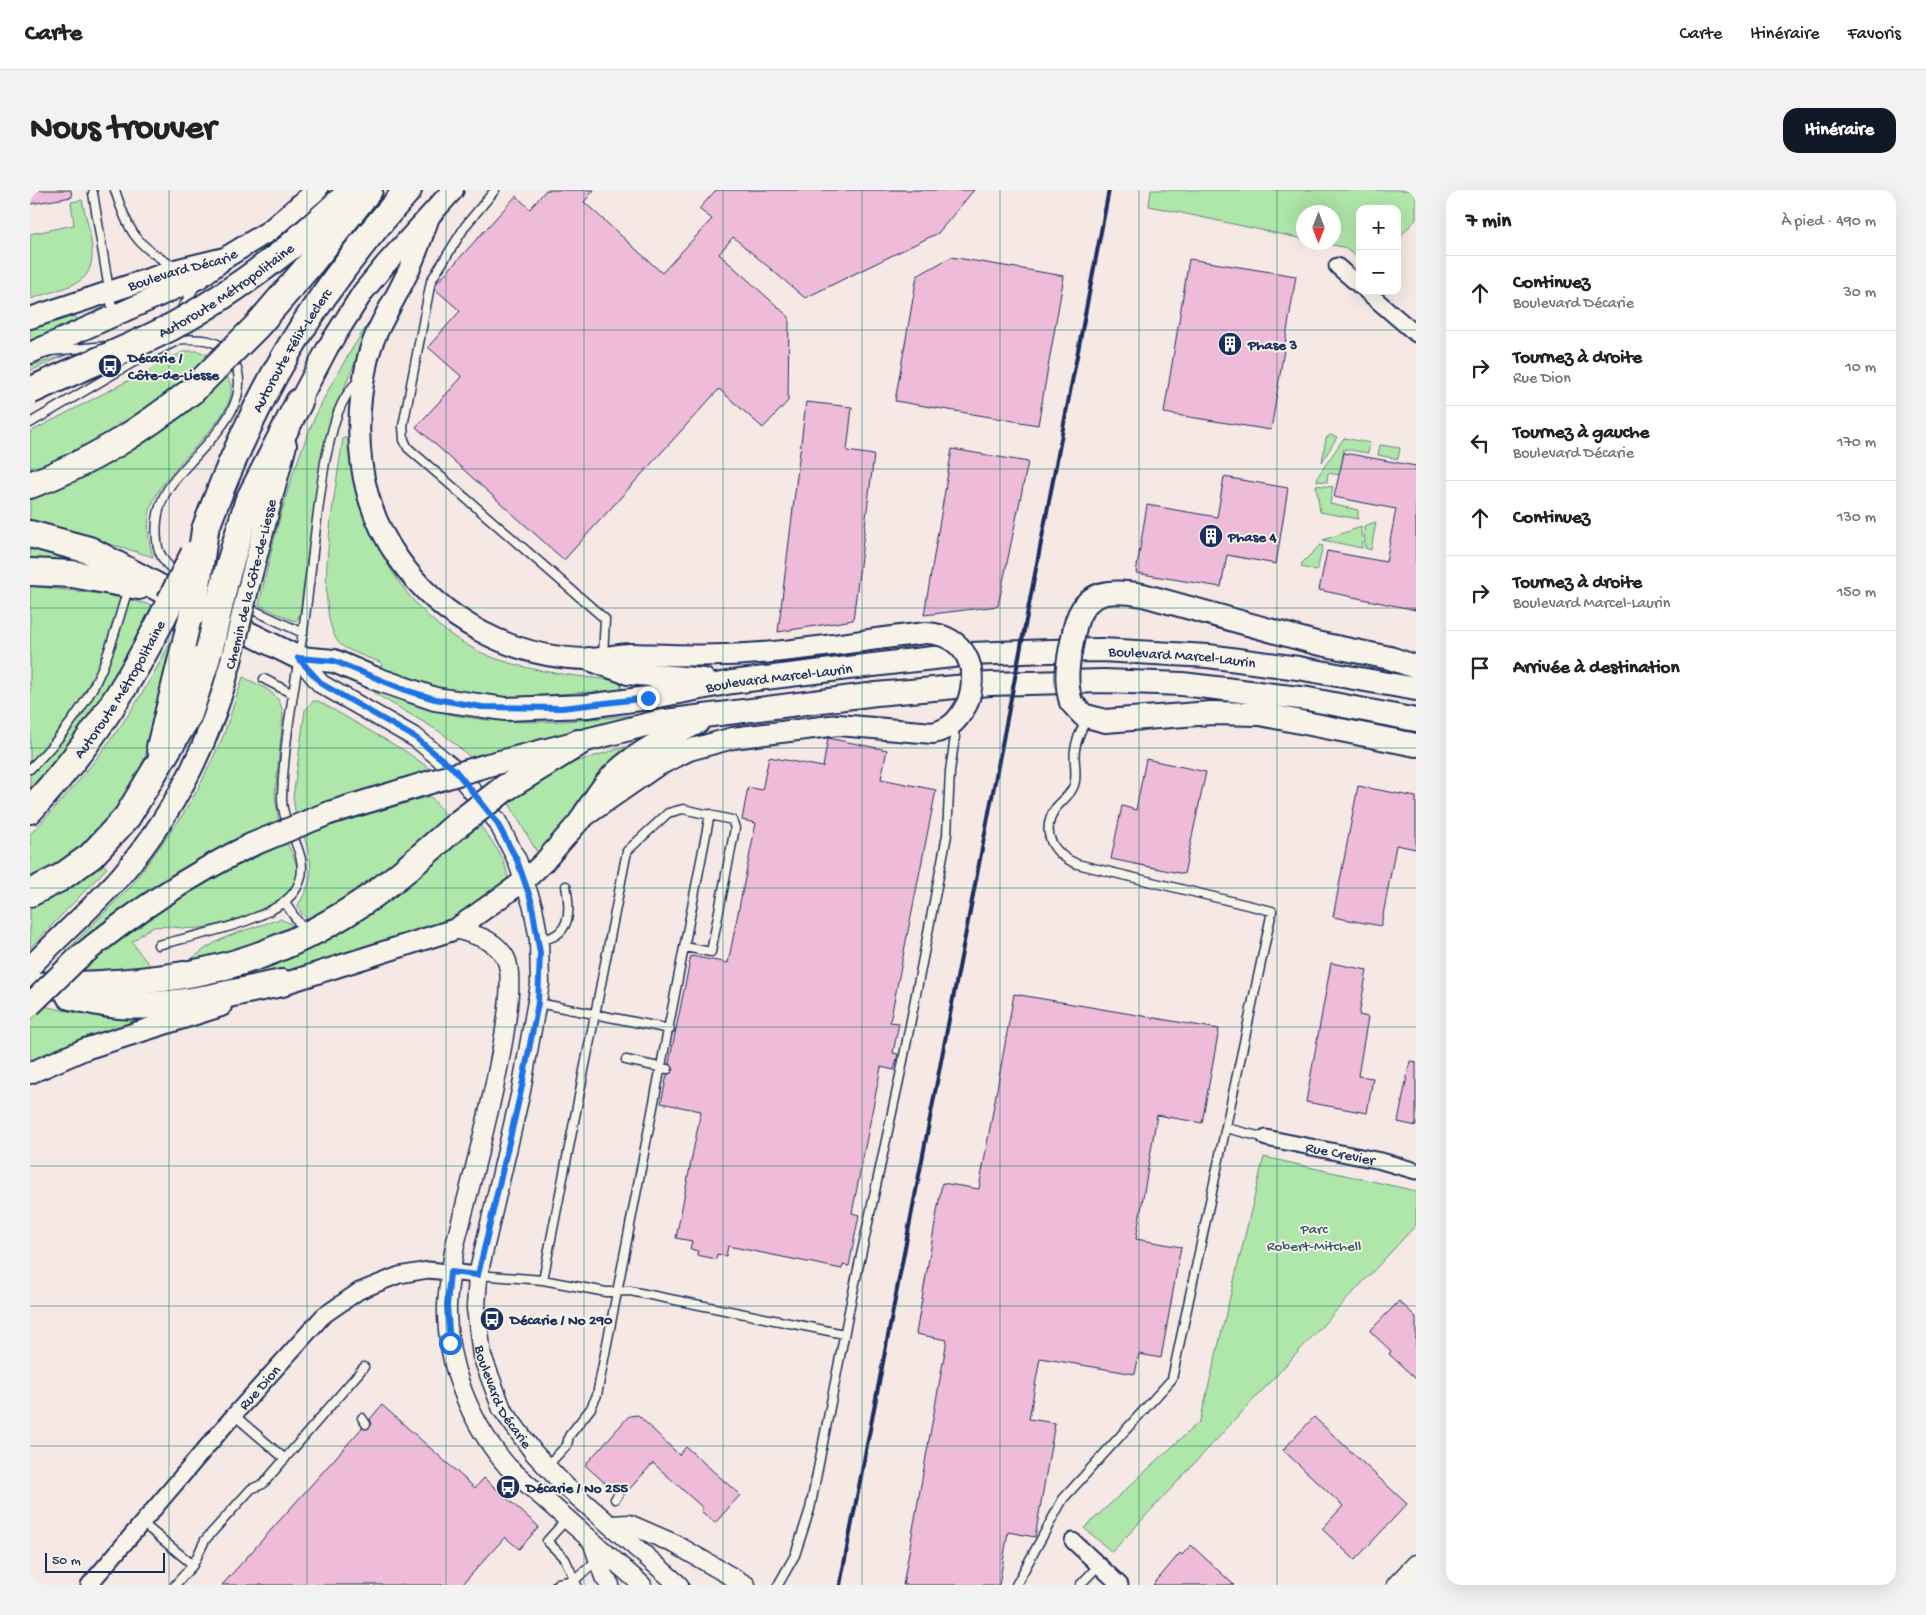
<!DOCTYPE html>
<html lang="fr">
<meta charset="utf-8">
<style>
:root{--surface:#fff;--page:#f2f2f2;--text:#222;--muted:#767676;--line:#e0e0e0;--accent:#111827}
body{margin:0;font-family:"Gochi Hand",sans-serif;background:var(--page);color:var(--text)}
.controls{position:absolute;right:15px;top:15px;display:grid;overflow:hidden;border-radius:10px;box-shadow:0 5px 20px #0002}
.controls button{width:45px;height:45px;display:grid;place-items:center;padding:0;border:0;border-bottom:1px solid var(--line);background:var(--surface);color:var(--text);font:25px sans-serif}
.compass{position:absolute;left:1266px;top:15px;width:45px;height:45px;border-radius:50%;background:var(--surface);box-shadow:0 5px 20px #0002;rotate:180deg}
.scale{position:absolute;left:15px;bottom:12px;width:120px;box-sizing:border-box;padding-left:5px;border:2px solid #1b2f5e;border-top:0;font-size:14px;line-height:18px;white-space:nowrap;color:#1b2f5e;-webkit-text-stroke:4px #f7f3e8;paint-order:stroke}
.stop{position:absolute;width:15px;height:15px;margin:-11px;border:4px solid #1a73e8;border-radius:50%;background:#fff}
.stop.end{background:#1a73e8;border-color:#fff;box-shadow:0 1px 5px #0008}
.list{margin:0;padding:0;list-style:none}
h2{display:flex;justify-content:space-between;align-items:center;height:65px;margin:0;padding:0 20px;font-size:21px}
h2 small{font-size:16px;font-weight:400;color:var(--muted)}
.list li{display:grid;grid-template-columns:32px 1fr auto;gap:15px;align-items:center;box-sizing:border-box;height:75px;padding:0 20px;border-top:1px solid var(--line)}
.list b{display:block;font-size:19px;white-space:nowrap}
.list p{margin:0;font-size:16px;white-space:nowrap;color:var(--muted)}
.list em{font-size:16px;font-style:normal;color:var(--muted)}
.icon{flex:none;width:28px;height:28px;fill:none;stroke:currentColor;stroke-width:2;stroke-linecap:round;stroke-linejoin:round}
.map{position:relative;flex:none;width:1386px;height:1395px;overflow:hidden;border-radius:15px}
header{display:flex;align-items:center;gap:30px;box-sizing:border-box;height:70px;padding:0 25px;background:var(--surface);border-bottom:1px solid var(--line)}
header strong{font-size:24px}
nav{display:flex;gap:28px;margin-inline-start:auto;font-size:18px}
.intro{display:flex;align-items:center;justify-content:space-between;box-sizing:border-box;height:120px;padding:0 30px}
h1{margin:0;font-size:35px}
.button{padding:12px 22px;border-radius:15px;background:var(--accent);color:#fff;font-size:18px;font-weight:700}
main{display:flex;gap:30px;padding:0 30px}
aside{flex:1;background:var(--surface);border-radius:15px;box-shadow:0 5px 20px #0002}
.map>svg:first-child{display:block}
.green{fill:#afe6a9;stroke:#658a84}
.building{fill:#eebbd8;stroke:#1b2f5e}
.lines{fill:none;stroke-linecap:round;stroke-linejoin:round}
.service-casing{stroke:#1b2f5e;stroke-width:11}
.minor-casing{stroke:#1b2f5e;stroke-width:19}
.tertiary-casing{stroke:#1b2f5e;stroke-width:21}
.secondary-casing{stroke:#1b2f5e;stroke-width:24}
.primary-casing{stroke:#1b2f5e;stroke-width:26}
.motorway-casing{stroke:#1b2f5e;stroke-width:30}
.service{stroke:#f7f3e8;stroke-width:8}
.minor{stroke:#f7f3e8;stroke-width:15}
.tertiary{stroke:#f7f3e8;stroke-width:18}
.secondary{stroke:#f7f3e8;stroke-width:20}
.primary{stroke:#f7f3e8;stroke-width:22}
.motorway{stroke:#f7f3e8;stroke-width:26}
.rail{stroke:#1b2f5e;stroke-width:4}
.secondary-bridge-casing{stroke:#1b2f5e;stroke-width:24;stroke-linecap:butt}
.primary-bridge-casing{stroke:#1b2f5e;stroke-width:26;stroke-linecap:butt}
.motorway-bridge-casing{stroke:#1b2f5e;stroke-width:30;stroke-linecap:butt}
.secondary-bridge{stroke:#f7f3e8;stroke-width:20}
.primary-bridge{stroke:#f7f3e8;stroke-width:22}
.motorway-bridge{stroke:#f7f3e8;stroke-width:26}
.route{stroke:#1a73e8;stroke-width:6}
.grid{fill:none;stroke:#0f766e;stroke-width:1;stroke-opacity:0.55}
.labels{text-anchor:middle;stroke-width:4;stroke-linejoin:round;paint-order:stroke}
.street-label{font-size:15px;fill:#1b2f5e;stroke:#f7f3e8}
.poi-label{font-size:15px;font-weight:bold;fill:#1b2f5e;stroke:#f7f3e8;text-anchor:start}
.park-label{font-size:15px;fill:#39546d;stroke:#f7f3e8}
</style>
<header>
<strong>Carte</strong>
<nav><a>Carte</a><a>Itinéraire</a><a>Favoris</a></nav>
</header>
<div class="intro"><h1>Nous trouver</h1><a class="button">Itinéraire</a></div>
<main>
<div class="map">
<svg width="1386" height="1395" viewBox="0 0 1386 1395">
<rect width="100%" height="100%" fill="#f5e8e5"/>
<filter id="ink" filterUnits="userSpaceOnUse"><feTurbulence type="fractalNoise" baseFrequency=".02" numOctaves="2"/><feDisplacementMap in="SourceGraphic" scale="10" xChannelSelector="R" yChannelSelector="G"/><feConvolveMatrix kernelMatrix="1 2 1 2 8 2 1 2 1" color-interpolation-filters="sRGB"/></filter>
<g filter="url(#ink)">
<!-- green -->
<path class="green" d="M1121,0H1386V29L1367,50V19H1330V69L1313,57L1292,53L1304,52V22H1274L1273,49L1119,16Z
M52,10C56,31 73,74 51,90C42,97 12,105 0,109V44L44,35L41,12Z
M45,125L47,131L0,151V139Z
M343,126L347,128L319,186L305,223L284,321L270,423L267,430L264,431L229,415C242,356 256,295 280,239C296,199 320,162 343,126Z
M155,161H168L181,166L131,214L96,238L0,283V242Z
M36,165L0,181V176Z
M197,186C200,192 202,198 201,204C197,235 136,277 122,314C116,331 118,350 123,367L91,357L0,335V307C39,291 78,276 114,252C143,233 170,209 197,186Z
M1300,245L1307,247L1292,272L1296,248Z
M313,248H319C320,260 320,273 323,285C341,364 387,440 467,469C507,483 548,486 590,491L592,500L481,507L405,498L351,479L352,473C342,469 314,460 308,452C282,416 307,293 313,248Z
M1314,248L1340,253L1338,263L1314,259L1310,285L1298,283L1297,292L1287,291L1288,286Z
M1350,255L1370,258L1368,269L1348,265Z
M1286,295L1303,297L1300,314L1328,320V329L1290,322Z
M1346,332L1341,360L1335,358L1334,336Z
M1331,337L1332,358L1293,350Z
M1290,355L1293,356L1287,381L1271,377L1272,373Z
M0,358L39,370V376L0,375Z
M0,396L72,404L122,415C90,481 52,546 0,599Z
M149,434C132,510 121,594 61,650C43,666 21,678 0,689V644C61,582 113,513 149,434Z
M213,487C232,497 251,502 253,525L245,606L249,632L42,765L33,764L100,697L150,629L168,599L193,547Z
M345,501C374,510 404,522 434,527C491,536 546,531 603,525L604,530L444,570L412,543L344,503Z
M283,511H288L375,561L405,582L266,626L263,608L275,520Z
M626,548L509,664L507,662L477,610L538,574Z
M400,606L423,633L363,683L281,732L271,723L268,715C285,689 283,675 274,646L309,633Z
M448,633C460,648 478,671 478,691L422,731L225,794L143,801L193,790L258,767Z
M257,653C263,666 271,679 266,694C257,718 194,735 170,738C155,740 139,735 124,737C117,738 108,748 102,752C109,761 119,779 131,781C146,785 166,764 178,757C199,743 227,737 250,729L261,734L265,744L262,747C220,766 176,781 130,786C101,789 71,788 42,788C80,756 119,725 162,700C192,682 225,668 257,653Z
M73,674L77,678L0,758V718L25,707Z
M14,816C58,827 99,829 144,827L0,877V831Z
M1234,967L1386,1001V1035L1082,1362L1054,1338L1170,1231Z"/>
<!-- building -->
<path class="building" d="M0,0H41L42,7L0,14Z
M516,0H564L554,12L632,83L682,29L669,19L686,0H944L908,43L775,108L703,47L689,64L759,127L758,211L733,238L689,199L534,370L386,237L432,187L398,157L430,121L405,99L406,94L486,6L500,19Z
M921,67L1034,86L1008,235L865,211L887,86Z
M1159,69L1266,86L1241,240L1134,223Z
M776,212L822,217L817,261L844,265L823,430L748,442Z
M922,259L998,272L968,416L894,425Z
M1314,263L1386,276V420L1289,400L1297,361L1356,372L1366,319L1304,307Z
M1194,287L1258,298L1246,374L1197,365L1191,397L1106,383L1117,315L1187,327Z
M798,548L857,560L851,589L906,600L860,832L869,833L863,863L868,864L864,880L851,877L822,1023L829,1025L819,1076L813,1075L812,1079L698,1056L696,1066L687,1064L686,1069L667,1065L668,1061L660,1059L662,1051L646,1048L671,921L631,913L637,885L644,880L639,873L661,766L698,773L726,633L712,630L718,597L732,600L739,567L793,577Z
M1116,569L1176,582L1154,684L1081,669L1092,616L1106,620Z
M1328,596L1386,607V659L1366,655L1351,736L1303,727Z
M1301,773L1337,780L1329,825L1338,827L1328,886L1343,888L1337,923L1276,912Z
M984,804L1189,839L1172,933L1127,925L1106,1049L1151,1057L1131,1168L1109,1164L1105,1184L1010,1168L999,1229L1025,1233L1005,1347L978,1342L969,1395H873L917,1150L886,1144L912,993L949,999Z
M1380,871L1386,872V936L1368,932Z
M1369,1111L1386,1127V1189L1359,1164L1361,1161L1340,1141Z
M352,1215L445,1298L454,1288L509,1337L489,1359L475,1347L432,1395H192L332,1238H339L342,1234L340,1229Z
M608,1225L649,1265L656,1257L710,1305L685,1333L671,1321L673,1318L623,1273L594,1305L591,1300L584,1301L555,1275L599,1226Z
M1284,1227L1377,1314L1325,1370L1292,1339L1313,1316L1253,1260Z
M1161,1355L1204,1395H1123L1150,1363L1152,1365Z"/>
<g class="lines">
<!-- service casing -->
<g class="service-casing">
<path id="service" d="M85,0C98,41 106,56 145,77
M465,0L436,35L401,91L373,236L374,250L378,258L575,429L573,467
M63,3L83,124
M150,122L167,93
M135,150C160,149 191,144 204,171C228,221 161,263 138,299C128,315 125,333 127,351C128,365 137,377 149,384
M21,161L77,156
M0,233L102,173L147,151
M195,407L273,443
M234,489L263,504
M0,579C28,551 54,520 70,483C82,457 89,427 98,399
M255,713L275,742
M509,750C541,747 541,722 536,696
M128,755C163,746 243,731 264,702C288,669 250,639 252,606C254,550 265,495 273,441C281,385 286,328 295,272C302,242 306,212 329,190
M508,813L640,839
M596,870L638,879
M1196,938L1236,948
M448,1085L513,1090L576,1102L600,1101L814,1144
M513,1090L597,661L638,623L653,619L702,630L705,638L681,762L655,757
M204,1225L255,1269
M332,1228L336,1234
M516,1277L537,1255L539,1246L561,1218L567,1205L680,624
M585,1309L588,1305
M536,1330L517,1351L535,1369L547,1395
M111,1332L163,1375L175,1350L221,1299L233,1294L334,1177
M145,1395L163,1375
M526,1395L528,1393L545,1390L567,1370
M748,1395L765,1365L780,1319L820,1116L871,881L917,645L920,581L925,547L922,537
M986,1395L1033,1309L1142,1189L1242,721L1047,674C1023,664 1010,643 1025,619C1031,611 1041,605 1044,595C1048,584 1043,571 1045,560C1046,549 1052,538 1057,528
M1050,1395L1069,1375"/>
</g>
<!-- minor casing -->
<g class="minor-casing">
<g id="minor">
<path d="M1307,76L1330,96"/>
<path d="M1336,101L1386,144"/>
<path id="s1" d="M1236,948L1351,971L1386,981"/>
<path d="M1043,1351L1090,1395"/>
<path id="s2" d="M59,1395L204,1225L293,1126L329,1101L369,1085L398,1080L448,1085"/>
</g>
</g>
<!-- tertiary casing -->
<g class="tertiary-casing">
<g id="tertiary">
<path id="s3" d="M269,468L291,494L386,548L425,580L467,631L487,670L503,717L509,750L510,794L491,901L448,1085L446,1118L452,1166L472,1219L504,1263L533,1294L649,1395"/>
<path d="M426,739C445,745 466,749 476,769C494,808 437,1005 425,1055C422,1075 418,1095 417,1116C416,1174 440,1233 478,1277L612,1395"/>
<path d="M580,1335L599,1334L645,1354L716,1395"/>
<path d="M563,1354L574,1387L580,1395"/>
<path d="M1366,1395L1386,1374"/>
</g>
</g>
<!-- secondary casing -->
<g class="secondary-casing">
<g id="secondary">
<path d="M399,27C391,49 384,72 373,92C360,119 343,143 337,172C322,240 327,310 368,368C411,430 482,468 558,469C572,469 586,464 600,464C639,465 677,467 716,464C776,461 836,449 896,443"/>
<path id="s4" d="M0,128L149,79L195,68L239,41L287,0"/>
<path d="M0,163L169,88L189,73"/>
<path d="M265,224L269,212L298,157L333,102L355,75L423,0"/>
<path d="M219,395L256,255"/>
<path d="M0,777C29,747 61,719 89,688C144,624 181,552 201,471"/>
<path d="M240,798L426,739L495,690L514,672L552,628L625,577L659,560L703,548L808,535L903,543C921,539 929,529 937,514"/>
<path d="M0,883L55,859L191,816"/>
</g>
</g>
<!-- primary casing -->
<g class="primary-casing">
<g id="primary">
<path id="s5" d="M192,430L269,468L304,471L344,488L405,509L475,519L557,516L618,508L702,492L876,471L940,464L1020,461L1071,460L1178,466L1268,478L1386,499"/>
<path d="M1045,437C1054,400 1080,399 1113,405L1286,453L1360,468L1386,477"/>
<path d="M559,469L598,483L674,490"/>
<path d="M1041,512L1053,525L1075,531L1181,523L1230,524L1386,555"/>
<path d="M458,575L627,532L846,504L960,494L1074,491L1152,494L1278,509L1386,530"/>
<path d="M299,623L394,594"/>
<path d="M552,628C560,616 568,603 577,592C599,565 637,549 668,532"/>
<path d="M47,769C101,724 158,686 221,655"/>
</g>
</g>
<!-- motorway casing -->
<g class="motorway-casing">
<g id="motorway">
<path d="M261,56L322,1"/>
<path d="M281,73L339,0"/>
<path d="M0,295C61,273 112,240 163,200"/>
<path id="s6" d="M175,340C225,204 281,108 378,0"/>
<path d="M0,344L59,360L135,401"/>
<path d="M0,382L42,384L109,396"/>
<path d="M196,387L218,312L269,212"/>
<path d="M130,557L163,423"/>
<path d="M475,598L548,553"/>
<path id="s7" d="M0,620C59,558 103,489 140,412"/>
<path d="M0,703L30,688L61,666L97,627L159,524L179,461"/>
<path d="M0,796C126,794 222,787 330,714C365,691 396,662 427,635"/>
<path d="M40,806C56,809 73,814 89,815C144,819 199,803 252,793"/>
</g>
</g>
<!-- service -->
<use href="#service" class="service"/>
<!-- minor -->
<use href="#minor" class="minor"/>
<!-- tertiary -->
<use href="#tertiary" class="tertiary"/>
<!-- secondary -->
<use href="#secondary" class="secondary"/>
<!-- primary -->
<use href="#primary" class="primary"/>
<!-- motorway -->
<use href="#motorway" class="motorway"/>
<!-- rail -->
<path class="rail" d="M810,1395L1079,0"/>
<!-- secondary-bridge casing -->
<g class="secondary-bridge-casing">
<path id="secondary-bridge" d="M896,443C936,445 950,479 937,514
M201,471L219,395"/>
</g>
<!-- primary-bridge casing -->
<g class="primary-bridge-casing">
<path id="primary-bridge" d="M1041,512C1033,486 1040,463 1045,437
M394,594L458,575
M221,655L299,623
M0,815L47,769"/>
</g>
<!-- motorway-bridge casing -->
<g class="motorway-bridge-casing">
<g id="motorway-bridge">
<path d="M163,200L227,136L281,73"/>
<path id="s8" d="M0,201C48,178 98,160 145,135C186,112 225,85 261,56"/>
<path d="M140,412L164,364"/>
<path d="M163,423L175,340"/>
<path d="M179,461L196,387"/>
<path d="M427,635L475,598"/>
</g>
</g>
<!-- secondary-bridge -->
<use href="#secondary-bridge" class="secondary-bridge"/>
<!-- primary-bridge -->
<use href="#primary-bridge" class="primary-bridge"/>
<!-- motorway-bridge -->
<use href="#motorway-bridge" class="motorway-bridge"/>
</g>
</g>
<g class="lines" filter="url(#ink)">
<!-- route -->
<path class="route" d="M420,1153L417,1116L420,1082L448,1085L491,901L508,813L510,763L501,710L487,670L466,631L425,580L386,548L292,494L268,468L304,471L378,501L405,509L452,517L532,518L618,508"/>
</g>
<!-- grid -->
<path class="grid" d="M139,0V1395M277,0V1395M416,0V1395M554,0V1395M693,0V1395M832,0V1395M970,0V1395M1109,0V1395M1247,0V1395M0,140H1386M0,279H1386M0,418H1386M0,558H1386M0,698H1386M0,837H1386M0,976H1386M0,1116H1386M0,1256H1386"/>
<!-- icons -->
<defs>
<g id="building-disc" transform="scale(1.25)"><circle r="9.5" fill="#1b2f5e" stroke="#f7f3e8"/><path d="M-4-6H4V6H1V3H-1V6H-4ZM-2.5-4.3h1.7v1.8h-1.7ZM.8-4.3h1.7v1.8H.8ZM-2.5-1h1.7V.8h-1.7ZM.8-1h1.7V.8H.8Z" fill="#fff"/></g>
<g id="bus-disc" transform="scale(1.25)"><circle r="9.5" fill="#1b2f5e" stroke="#f7f3e8"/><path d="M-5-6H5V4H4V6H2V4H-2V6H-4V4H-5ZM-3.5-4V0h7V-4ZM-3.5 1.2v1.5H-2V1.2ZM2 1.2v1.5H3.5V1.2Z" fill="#fff"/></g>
</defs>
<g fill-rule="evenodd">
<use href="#building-disc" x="1200" y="154"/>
<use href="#bus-disc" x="80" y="176"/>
<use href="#building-disc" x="1181" y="346"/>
<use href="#bus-disc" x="462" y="1129"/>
<use href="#bus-disc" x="478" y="1297"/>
</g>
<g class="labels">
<!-- street labels -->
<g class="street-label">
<text dy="5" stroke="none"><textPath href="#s4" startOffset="160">Boulevard Décarie</textPath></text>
<text dy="5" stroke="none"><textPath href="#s8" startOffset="221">Autoroute Métropolitaine</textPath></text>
<text dy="5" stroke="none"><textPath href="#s6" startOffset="200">Autoroute Félix-Leclerc</textPath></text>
<text transform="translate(220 394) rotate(-76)" y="5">Chemin de la Côte-de-Liesse</text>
<text dy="5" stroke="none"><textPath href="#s5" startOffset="981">Boulevard Marcel-Laurin</textPath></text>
<text dy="5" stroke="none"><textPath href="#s5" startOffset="576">Boulevard Marcel-Laurin</textPath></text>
<text dy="5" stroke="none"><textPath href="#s7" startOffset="151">Autoroute Métropolitaine</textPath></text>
<text dy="5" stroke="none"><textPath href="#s1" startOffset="76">Rue Crevier</textPath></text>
<text dy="5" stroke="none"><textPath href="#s2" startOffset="261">Rue Dion</textPath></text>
<text dy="5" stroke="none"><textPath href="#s3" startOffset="856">Boulevard Décarie</textPath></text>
</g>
<!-- poi labels -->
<g class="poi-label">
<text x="1218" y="159">Phase 3</text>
<text x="98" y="172">Décarie /<tspan x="98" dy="17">Côte-de-Liesse</tspan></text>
<text x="1198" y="351">Phase 4</text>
<text x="480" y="1134">Décarie / No 290</text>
<text x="496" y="1302">Décarie / No 255</text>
</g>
<!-- park labels -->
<g class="park-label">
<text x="1284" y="1043">Parc<tspan x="1284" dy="17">Robert-Mitchell</tspan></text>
</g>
</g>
</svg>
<div class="controls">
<button>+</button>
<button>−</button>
</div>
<svg class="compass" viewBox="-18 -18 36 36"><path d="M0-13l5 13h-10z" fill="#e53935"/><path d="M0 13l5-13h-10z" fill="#767676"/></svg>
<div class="scale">50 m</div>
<div class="stop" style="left:420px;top:1153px"></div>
<div class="stop end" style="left:618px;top:508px"></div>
</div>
<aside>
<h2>7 min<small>À pied · 490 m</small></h2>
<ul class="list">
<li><svg class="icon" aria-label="ahead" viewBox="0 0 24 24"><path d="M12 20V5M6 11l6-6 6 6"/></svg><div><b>Continuez</b><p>Boulevard Décarie</p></div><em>30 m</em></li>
<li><svg class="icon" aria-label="right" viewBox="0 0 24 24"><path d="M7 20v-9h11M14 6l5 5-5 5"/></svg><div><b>Tournez à droite</b><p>Rue Dion</p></div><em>10 m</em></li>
<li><svg class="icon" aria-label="left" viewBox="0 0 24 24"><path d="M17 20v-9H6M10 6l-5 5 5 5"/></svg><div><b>Tournez à gauche</b><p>Boulevard Décarie</p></div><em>170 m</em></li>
<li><svg class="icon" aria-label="ahead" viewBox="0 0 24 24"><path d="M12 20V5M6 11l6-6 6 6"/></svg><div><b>Continuez</b></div><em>130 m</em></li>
<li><svg class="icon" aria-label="right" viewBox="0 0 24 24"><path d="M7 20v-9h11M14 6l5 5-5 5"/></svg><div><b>Tournez à droite</b><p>Boulevard Marcel-Laurin</p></div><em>150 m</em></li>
<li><svg class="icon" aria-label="arrive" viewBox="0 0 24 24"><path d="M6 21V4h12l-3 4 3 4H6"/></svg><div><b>Arrivée à destination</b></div></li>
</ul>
</aside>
</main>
